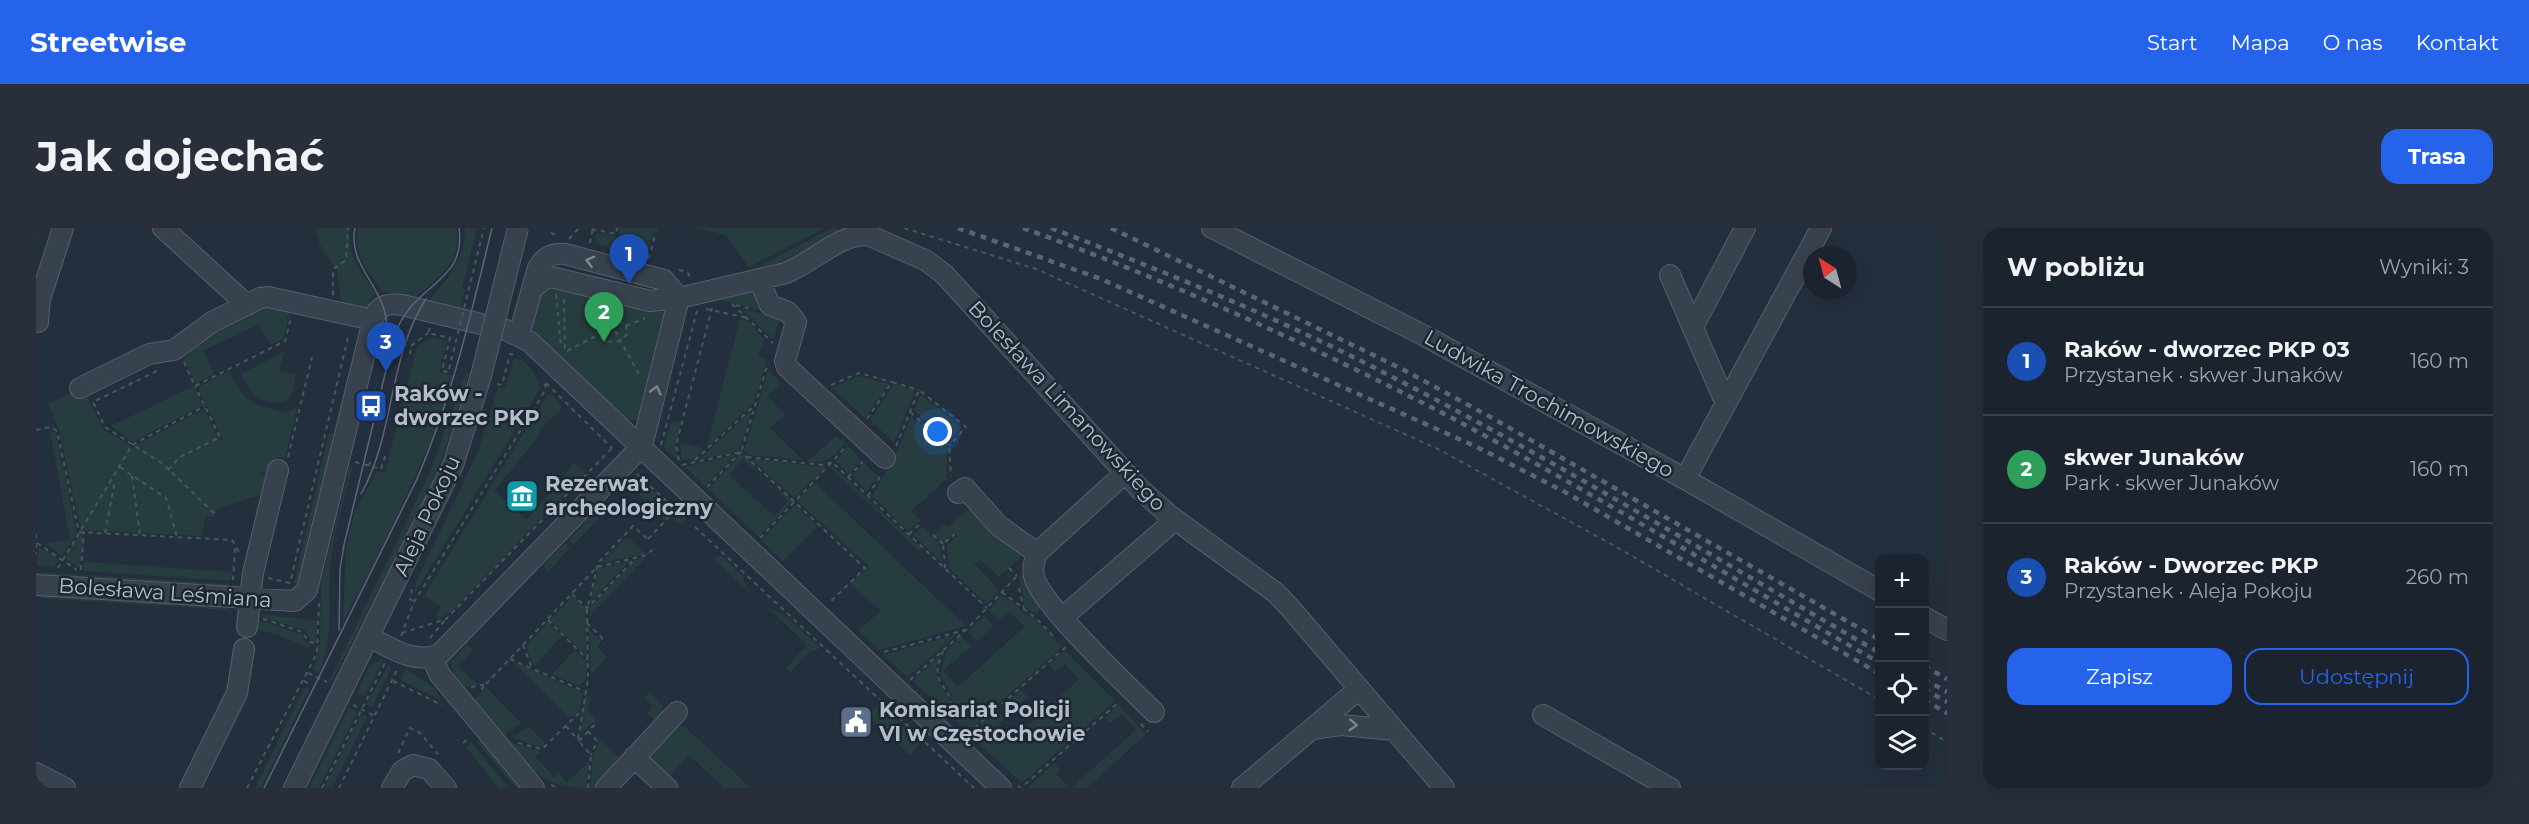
<!DOCTYPE html>
<html lang="pl">
<meta charset="utf-8">
<style>
:root{--surface:#1b232e;--page:#282f3a;--text:#f1f3f6;--muted:#a0a4aa;--line:#39404a;--accent:#2563eb}
body{margin:0;font-family:Montserrat,sans-serif;background:var(--page);color:var(--text)}
.controls{position:absolute;right:18px;bottom:18px;display:grid;overflow:hidden;border-radius:12px;box-shadow:0 6px 24px #0002}
.controls button{width:54px;height:54px;display:grid;place-items:center;padding:0;border:0;border-bottom:2px solid var(--line);background:var(--surface);color:var(--text);font:30px sans-serif}
.compass{position:absolute;left:1767px;top:18px;width:54px;height:54px;border-radius:50%;background:var(--surface);box-shadow:0 6px 24px #0002;rotate:324deg}
.you{position:absolute;left:902px;top:204px;width:21px;height:21px;margin:-15px;border:4px solid #fff;border-radius:50%;background:#1a73e8;box-shadow:0 0 0 9px #1a73e833}
.badge{display:grid;place-items:center;width:39px;height:39px;border-radius:50%;background:var(--accent);color:#fff;font-size:20px;font-weight:700}
.pin{position:absolute;translate:-50% -50px;filter:drop-shadow(0 2px 3px #0008)}
.pin::after{content:'';position:absolute;top:32px;width:21px;height:18px;background:inherit;clip-path:polygon(0 0,100% 0,50% 100%)}
.list{margin:0;padding:0;list-style:none}
h2{display:flex;justify-content:space-between;align-items:center;height:78px;margin:0;padding:0 24px;font-size:26px}
h2 small{font-size:20px;font-weight:400;color:var(--muted)}
.list li{display:grid;grid-template-columns:39px 1fr auto;gap:18px;align-items:center;box-sizing:border-box;height:108px;padding:0 24px;border-top:2px solid var(--line)}
.list b{display:block;font-size:22px;white-space:nowrap}
.list p{margin:0;font-size:20px;white-space:nowrap;color:var(--muted)}
.list em{font-size:20px;font-style:normal;color:var(--muted)}
.actions{display:flex;gap:12px;padding:18px 24px}
.actions a{flex:1;padding:14px 0;border:2px solid var(--accent);border-radius:18px;text-align:center;font-size:21px;color:var(--accent)}
.actions .main{background:var(--accent);color:#fff}
.icon{flex:none;width:33px;height:33px;fill:none;stroke:currentColor;stroke-width:2;stroke-linecap:round;stroke-linejoin:round}
.map{position:relative;flex:none;width:1911px;height:560px;overflow:hidden;border-radius:18px}
header{display:flex;align-items:center;gap:36px;box-sizing:border-box;height:84px;padding:0 30px;background:var(--accent);color:#fff}
header strong{font-size:28px}
nav{display:flex;gap:33px;margin-inline-start:auto;font-size:21px}
.intro{display:flex;align-items:center;justify-content:space-between;box-sizing:border-box;height:144px;padding:0 36px}
h1{margin:0;font-size:42px}
.button{padding:15px 27px;border-radius:18px;background:var(--accent);color:#fff;font-size:21px;font-weight:700}
main{display:flex;gap:36px;padding:0 36px}
aside{flex:1;background:var(--surface);border-radius:18px;box-shadow:0 6px 24px #0002}
.map>svg:first-child{display:block}
.green{fill:#263c3f}
.lines{fill:none;stroke-linecap:round;stroke-linejoin:round}
.minor-casing{stroke:#565f6c;stroke-width:22}
.path{stroke:#44595c;stroke-width:2;stroke-dasharray:4.5 4.5;stroke-linecap:butt}
.minor{stroke:#38414e;stroke-width:20}
.tram{stroke:#5a6575;stroke-width:1.5}
.rail{stroke:#5a6575;stroke-width:4.5;stroke-dasharray:6 6;stroke-linecap:butt}
.minor-bridge-casing{stroke:#565f6c;stroke-width:22;stroke-linecap:butt}
.path-bridge{stroke:#44595c;stroke-width:2;stroke-dasharray:4.5 4.5;stroke-linecap:butt}
.minor-bridge{stroke:#38414e;stroke-width:20}
.oneway{stroke:#7c8592}
.labels{text-anchor:middle;stroke-width:5;stroke-linejoin:round;paint-order:stroke}
.poi-label{font-size:21px;font-weight:bold;fill:#b4bcc9;stroke:#1d2633;text-anchor:start}
.street-label{font-size:21px;fill:#b4bcc9;stroke:#1d2633}
</style>
<header>
<strong>Streetwise</strong>
<nav><a>Start</a><a>Mapa</a><a>O nas</a><a>Kontakt</a></nav>
</header>
<div class="intro"><h1>Jak dojechać</h1><a class="button">Trasa</a></div>
<main>
<div class="map">
<svg width="1911" height="560" viewBox="0 0 1911 560">
<rect width="100%" height="100%" fill="#242f3e"/>
<!-- green -->
<path class="green" d="M279,0H314C310,27 326,45 340,66L334,72L332,83L309,77L305,73L301,42L284,17Z
M322,0H420C427,34 402,50 378,70L346,63C332,43 317,26 322,0Z
M429,0H441L426,60L429,62L424,81L392,74C411,50 429,33 429,0Z
M584,0H622L621,5L617,4L611,29L559,15L561,5L582,9Z
M660,0H789L713,39L690,7Z
M796,0H801L805,5L750,38L710,45Z
M511,57L624,81L631,87L607,187L598,193L588,189L496,102L494,99L500,66Z
M709,61L719,67L733,84L675,70Z
M227,79L254,83L247,111L234,117L223,96L167,123L178,146L160,156L148,131L175,104Z
M704,80L744,91L737,112V111Z
M704,91L712,93L728,111L722,128L731,131L718,175L658,231L646,232L644,214L670,221Z
M395,109L411,114L403,144L417,148C391,235 348,314 307,394L310,320L319,283L341,243L349,245L381,119Z
M249,123L243,142L260,146C258,153 258,164 254,170C246,180 226,173 218,166C213,161 209,152 205,146Z
M478,130C493,133 501,147 504,161L379,365L380,354L442,224L462,159L469,161Z
M732,142L745,155L732,168L749,187L734,200L767,232L712,227L708,223Z
M193,143C212,178 213,175 250,185L261,179L249,230L241,229L237,246L224,244V248L233,250L228,265L180,282L179,289L170,288L166,308L48,302L44,300L23,202L12,175L36,165L38,169L51,168L67,201L97,219L168,181L184,213L187,211L162,159Z
M430,144L433,145C407,254 346,354 296,453L294,452L395,242Z
M823,148L853,156L829,190L796,160Z
M858,156L879,162L858,215L834,192Z
M158,158L167,177L97,214L75,198Z
M516,166L525,178V182L502,202L505,205L458,263L491,292L538,235L549,245L415,384L403,391L399,388L405,378L388,368L511,167Z
M885,167L926,199L912,214L878,183Z
M717,181L703,223L664,231Z
M875,188L910,219L911,251L875,283L884,293L872,303L836,268L862,222Z
M635,193L645,195L639,217L642,232L628,220Z
M14,203L20,205L41,305L26,328L9,316L34,311Z
M293,205L300,207L264,355H258Z
M800,208L809,215C796,230 791,235 771,234Z
M812,218L826,233L813,246L800,233Z
M701,226L669,258L649,239Z
M705,226L719,238L717,240L707,231L693,247L738,288L752,273L741,262L743,261L757,273L723,309L672,261Z
M716,231L789,239L758,270Z
M828,235L842,248L831,263L816,248Z
M314,237L317,238C309,268 299,299 295,330C290,371 300,404 283,445L277,442L284,417L285,356Z
M795,237L885,320L883,323L793,238Z
M778,254L930,398L843,422L822,402L845,383L814,356L833,338L761,273Z
M609,256L650,292L645,297L635,289L631,294L596,260Z
M567,275L573,280L538,317L533,311Z
M759,277L781,299L747,333L725,312Z
M935,279C950,298 969,311 987,327L963,349L944,331L938,336L963,362L951,376L913,340L911,318L921,308L918,305L907,315L898,306L909,296L912,299Z
M886,298L904,316L906,334L877,307Z
M44,305H47L44,340L29,330Z
M588,311H594L609,326L565,335Z
M529,315L534,320L513,343L507,337Z
M3,319L23,332L17,339L1,338Z
M685,327L706,348L714,365L677,330Z
M610,329L553,389L554,379L599,332Z
M595,332L554,374L562,341Z
M48,334L196,344L195,353L47,343Z
M991,341L1006,378L1000,387L989,379L983,349Z
M1,344L193,356V362L0,350Z
M5,365L192,376V382L5,370Z
M966,367L1000,392L1026,419L932,503L913,485L917,469L904,446L911,422L925,408L935,418L907,443L922,459L988,399L974,383L963,392L953,382Z
M537,368L550,380V428L514,392Z
M731,379L747,386L785,420L773,424L754,445L750,440L771,417Z
M226,386L281,393L280,415L274,412L269,402L225,389Z
M948,387L958,398L941,413L932,404Z
M218,391L266,406L269,413L275,416L273,420L242,407L216,400Z
M512,394L526,408L498,438L490,418Z
M553,401L565,413L562,420L572,429L555,446Z
M921,406L872,449L847,427Z
M431,417L437,422L422,438L442,457L429,459L419,448L414,435Z
M539,422L550,433V451L542,458L516,446Z
M1029,422L1079,473L986,555L934,508L961,483L968,491L963,495L978,511L1043,451L1029,436L1019,444L1013,437Z
M905,426C894,456 905,449 913,473L907,481L877,453Z
M348,430L329,468L321,465L333,438Z
M476,433L547,465L544,482L534,490Z
M353,436L355,441L336,479L330,476Z
M370,440L399,461L405,472L365,452Z
M450,459L485,495L468,507L438,472Z
M268,460H274L225,560H219Z
M985,462L992,469L975,484L968,477Z
M614,463L630,482L624,498L611,485L617,479L608,470Z
M553,468L555,470L551,482L561,492L544,505L549,469Z
M843,475L885,515L874,527L831,488Z
M1082,477L1110,506L1051,560H1035L1100,502L1086,486L1075,495L1069,489Z
M313,480L321,484L283,560H273Z
M325,486L331,489L296,560H288Z
M639,497L649,499L715,560H688L653,527L634,547L645,557L642,560L612,532L611,527Z
M492,498L509,515L505,519L477,510Z
M449,507L492,560H480L441,514Z
M564,511L586,533L560,560H554L557,527Z
M435,514L473,560H463L430,519Z
M474,514L505,524L500,529L518,549L522,545L531,554L553,534L551,560C508,560 499,545 474,514Z
M1018,535L1024,541L1020,546L1033,560H991Z"/>
<g class="lines">
<!-- minor casing -->
<g class="minor-casing">
<path id="minor" d="M127,0L211,77
M1176,0L1389,108L1649,251L1844,363
M1634,47L1690,176
M723,52L734,77L752,84L760,94L749,133L751,139L849,230
M496,61L508,51L515,49L614,73L643,70L750,45C776,35 803,6 832,7L889,32L908,46L1104,261L1133,287L1240,365L1255,381L1408,560
M2,94L4,71L27,0
M1657,99L1709,0
M483,107L502,40C508,29 516,25 529,26L628,52L643,70
M44,160L113,126L138,122L176,94L224,70L232,69L337,92
M606,218L643,70
M1089,245L1001,325C998,333 996,340 998,348C1003,375 1094,460 1118,484
M1649,251L1785,0
M922,265L929,260L963,298L1001,325
M0,357L259,373L271,362L337,92C342,77 351,75 366,77L470,102L494,114L965,560
M1027,389L1139,292
M1888,389L1911,402
M211,399L217,345L242,242
M333,409C355,420 379,437 404,426L606,218
M396,430L404,447L498,560
M1507,487L1634,560
M1276,501L1305,497L1358,502
M598,529L631,560
M0,545L29,560
M154,560L201,465L208,421
M258,560L417,237L445,148
M356,560L366,543L377,537L393,541L410,560
M570,560L641,484
M1206,560L1323,461"/>
</g>
<!-- path -->
<path class="path" d="M868,0L1000,41L1402,221L1584,321L1844,472
M556,1L580,6L581,0
M515,5L523,8
M533,11L543,0
M554,15L557,0
M613,31L618,10L623,11
M643,42L651,44L655,50
M520,66L525,120
M297,67V41L310,32L312,0
M528,71L529,124
M696,76L737,115
M700,77L718,82
M566,79L605,150
M670,81L712,90
M573,92H582L590,98L591,106L584,113L570,114L562,107L563,99Z
M590,98L609,90
M394,100L392,105L414,110L406,143L412,144L413,141
M349,111L375,118L392,105
M361,123L363,115
M531,123L562,107
M374,126L375,118
M148,134L159,158L249,113L255,90
M121,143L57,174L69,199L127,236L179,286
M510,155L576,220
M461,156L466,157L474,126L482,127
M795,157L823,145L856,154
M874,184L913,218L915,248
M831,191L856,154L883,162
M0,202L15,199L21,203L43,304L196,312L204,326
M625,217L661,83
M860,218L883,162L930,199L913,218
M252,229L276,129
M711,229L787,237L796,234L811,217
M643,232L640,217L676,80
M659,232L719,177
M319,234L345,241L350,226
M646,237L705,224L732,135
M333,238L335,231
M84,239L130,270L141,309
M132,242L144,229L184,209L159,158
M601,246L649,290
M96,248L104,307
M812,249L827,234
M671,259L705,224L829,340L794,374
M832,268L845,247
M659,299L938,560
M69,305L78,258L73,255
M0,306V326
M873,306L885,295
M897,307L907,316
M724,310L796,234L951,380
M612,311L631,291L630,274
M1,315L41,342
M22,340L96,217L169,178
M909,340L907,316L919,306
M973,340L981,348
M45,342L48,304
M232,350L254,355L313,105
M197,352L199,319
M983,360L988,381
M376,361L374,371L378,374
M966,364L1001,391L1018,409
M536,366L551,380L598,332
M227,391L267,404L271,412L282,418
M512,392L552,432
M551,395L566,410L568,416
M366,405L410,391L576,220
M365,408L378,374L504,171L510,160L508,151
M394,410L410,391
M487,417L496,440
M907,423C905,430 900,439 902,447C905,463 923,468 910,486
M848,424L929,402
M474,431L548,463
M272,445L291,454
M874,452L932,400L980,349
M268,453L276,457
M357,453L406,477
M450,456L561,339L611,327L618,320
M435,459L450,456L442,465
M317,477L339,488
M1105,496L1112,504
M530,498L542,512
M1888,500L1911,514
M552,503L561,513L555,527
M932,506L1031,418
M543,513L562,493
M427,515L433,510
M482,515L506,521L546,482
M362,525L374,500L384,505L402,526
M515,557L523,560
M982,558L985,560L1083,474
M211,560L281,425L283,375
M286,560L349,435
M303,560L361,442
M552,560L555,527L542,512L552,451L551,382L562,335L597,298L613,312"/>
<!-- minor -->
<use href="#minor" class="minor"/>
<!-- tram -->
<path class="tram" d="M319,0C310,45 362,63 349,118
M325,266C359,206 352,129 390,71
M303,402L304,341L308,317L357,113C361,101 365,90 374,80C397,52 429,45 423,0
M228,560L381,251C416,170 435,86 456,0"/>
<!-- rail -->
<path class="rail" d="M922,0L1065,51L1441,219L1529,264L1844,446
M987,0C1134,53 1277,118 1416,190C1561,267 1701,353 1844,435
M1015,0C1124,42 1233,86 1337,139C1510,227 1676,328 1844,425
M1075,0L1366,141L1458,191L1844,412
M1888,438L1911,451
M1888,451L1911,464
M1888,461L1911,474
M1888,472L1911,485"/>
<!-- minor-bridge casing -->
<g class="minor-bridge-casing">
<path id="minor-bridge" d="M445,148L482,0"/>
</g>
<!-- path-bridge -->
<path class="path-bridge" d="M413,141L448,0"/>
<!-- minor-bridge -->
<use href="#minor-bridge" class="minor-bridge"/>
</g>
<!-- one-way arrows -->
<defs><path id="oneway-chevron" d="M-2-3.5L2.5 0L-2 3.5" fill="none" stroke-width="1.6" stroke-linecap="round" stroke-linejoin="round" transform="scale(1.5)"/></defs>
<g class="oneway">
<use href="#oneway-chevron" transform="translate(554 33) rotate(-166)"/>
<use href="#oneway-chevron" transform="translate(620 162) rotate(-76)"/>
<use href="#oneway-chevron" transform="translate(1317 497) rotate(3)"/>
</g>
<!-- icons -->
<defs>
<g id="bus-square" transform="scale(1.725)"><rect x="-9" y="-9" width="18" height="18" rx="4" fill="#1a4fb4" stroke="#1d2633"/><path d="M-5-6H5V4H4V6H2V4H-2V6H-4V4H-5ZM-3.5-4V0h7V-4ZM-3.5 1.2v1.5H-2V1.2ZM2 1.2v1.5H3.5V1.2Z" fill="#fff"/></g>
<g id="museum-square" transform="scale(1.725)"><rect x="-9" y="-9" width="18" height="18" rx="4" fill="#0f9aa8" stroke="#1d2633"/><path d="M0-6L6-3V-2H-6V-3ZM-5-1h2V3h-2ZM-1-1h2V3h-2ZM3-1h2V3H3ZM-6 4H6V6H-6Z" fill="#fff"/></g>
<g id="civic-square" transform="scale(1.725)"><rect x="-9" y="-9" width="18" height="18" rx="4" fill="#5c6f8a" stroke="#1d2633"/><path d="M-.6-6.5H3V-4.5H.6V-3L4-1V1h2V6H-6V1h2V-1L-.6-3ZM-1.2 2.5V6h2.4V2.5Z" fill="#fff"/></g>
</defs>
<g fill-rule="evenodd">
<use href="#bus-square" x="335" y="178"/>
<use href="#museum-square" x="486" y="268"/>
<use href="#civic-square" x="820" y="494"/>
</g>
<g class="labels">
<!-- poi labels -->
<g class="poi-label">
<text x="358" y="173">Raków -<tspan x="358" dy="24">dworzec PKP</tspan></text>
<text x="509" y="263">Rezerwat<tspan x="509" dy="24">archeologiczny</tspan></text>
<text x="843" y="489">Komisariat Policji<tspan x="843" dy="24">VI w Częstochowie</tspan></text>
</g>
<!-- street labels -->
<g class="street-label">
<text transform="translate(1513 176) rotate(29)" y="7">Ludwika Trochimowskiego</text>
<text transform="translate(1031 178) rotate(47)" y="7">Bolesława Limanowskiego</text>
<text transform="translate(391 288) rotate(-65)" y="7">Aleja Pokoju</text>
<text transform="translate(129 365) rotate(4)" y="7">Bolesława Leśmiana</text>
</g>
</g>
</svg>
<div class="controls">
<button>+</button>
<button>−</button>
<button><svg class="icon" aria-label="locate" viewBox="0 0 24 24"><circle cx="12" cy="12" r="6"/><path d="M12 2v4M12 18v4M2 12h4M18 12h4"/></svg></button>
<button><svg class="icon" aria-label="layers" viewBox="0 0 24 24"><path d="M12 4l9 5-9 5-9-5zM3 14l9 5 9-5"/></svg></button>
</div>
<svg class="compass" viewBox="-18 -18 36 36"><path d="M0-13l5 13h-10z" fill="#e53935"/><path d="M0 13l5-13h-10z" fill="#a0a4aa"/></svg>
<div class="you"></div>
<div class="pin badge" style="left:593px;top:56px;background:#1a4fb4">1</div>
<div class="pin badge" style="left:568px;top:114px;background:#2e9e5b">2</div>
<div class="pin badge" style="left:350px;top:144px;background:#1a4fb4">3</div>
</div>
<aside>
<h2>W pobliżu<small>Wyniki: 3</small></h2>
<ul class="list">
<li><span class="badge" style="background:#1a4fb4">1</span><div><b>Raków - dworzec PKP 03</b><p>Przystanek · skwer Junaków</p></div><em>160 m</em></li>
<li><span class="badge" style="background:#2e9e5b">2</span><div><b>skwer Junaków</b><p>Park · skwer Junaków</p></div><em>160 m</em></li>
<li><span class="badge" style="background:#1a4fb4">3</span><div><b>Raków - Dworzec PKP</b><p>Przystanek · Aleja Pokoju</p></div><em>260 m</em></li>
</ul>
<div class="actions"><a class="main">Zapisz</a><a>Udostępnij</a></div>
</aside>
</main>
